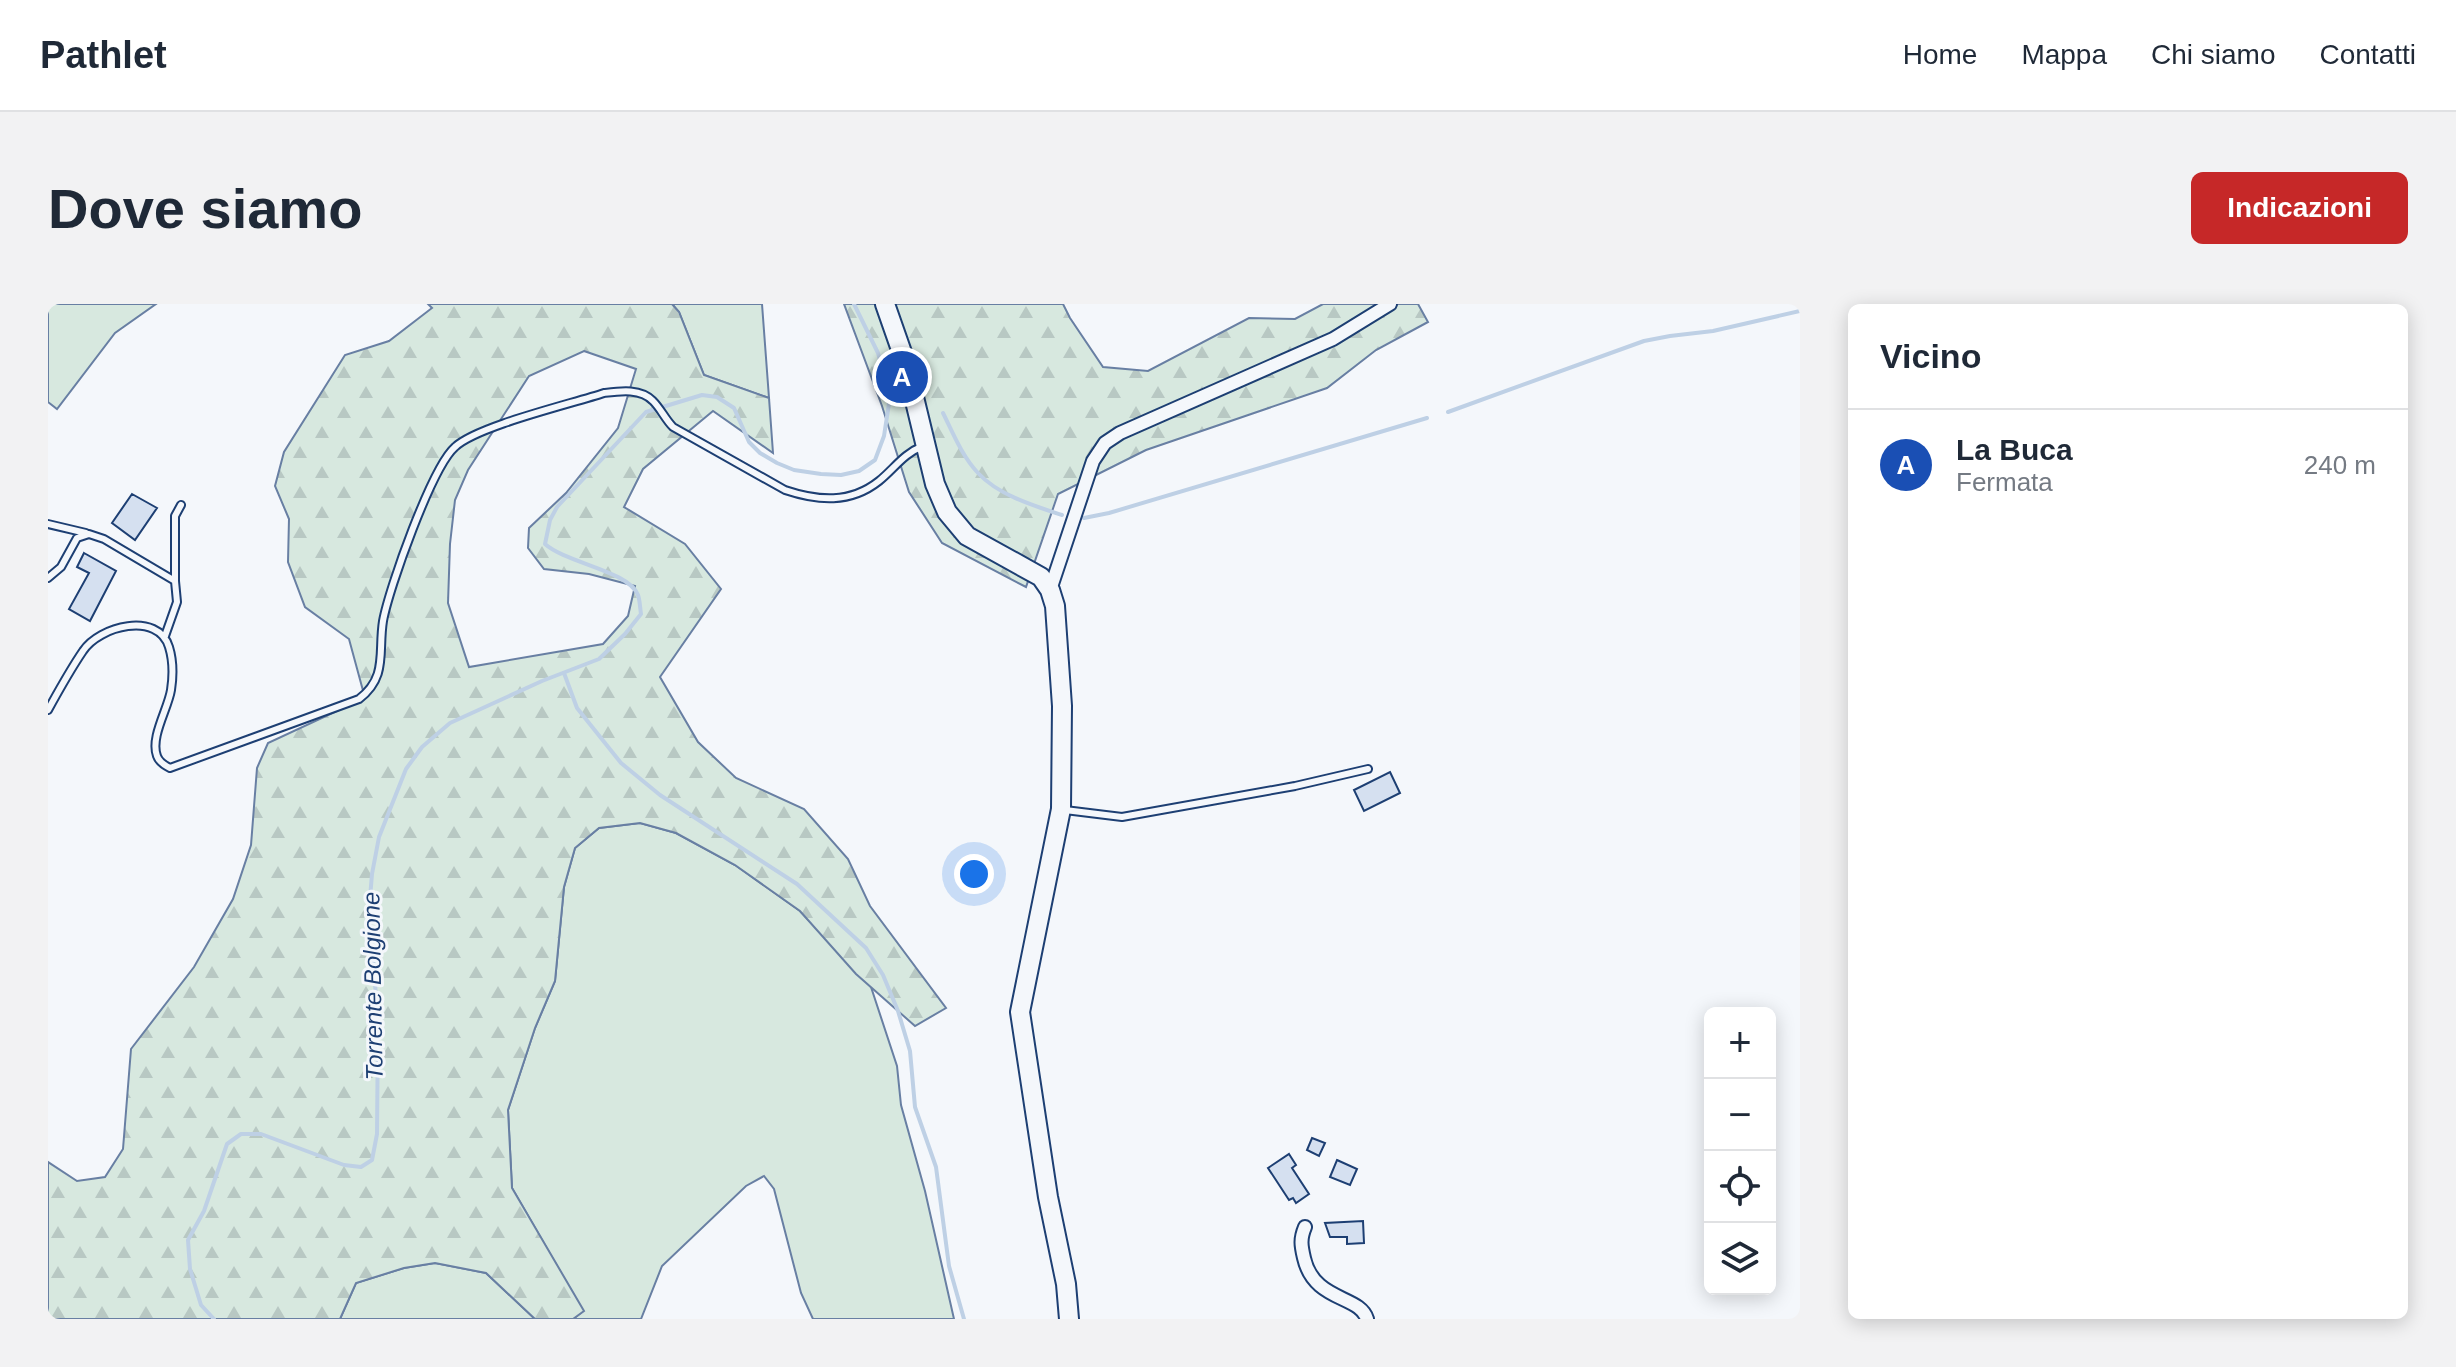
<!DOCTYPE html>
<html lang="it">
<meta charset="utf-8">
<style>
:root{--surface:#fff;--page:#f2f2f3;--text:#1f2937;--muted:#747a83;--line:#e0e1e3;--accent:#c62828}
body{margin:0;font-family:Helvetica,sans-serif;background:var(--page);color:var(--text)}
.controls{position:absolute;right:24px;bottom:24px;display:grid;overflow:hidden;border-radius:12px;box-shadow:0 4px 20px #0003}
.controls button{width:72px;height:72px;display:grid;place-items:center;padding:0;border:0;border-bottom:2px solid var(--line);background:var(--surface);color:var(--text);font:40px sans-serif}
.you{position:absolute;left:926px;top:570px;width:28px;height:28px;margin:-20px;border:6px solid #fff;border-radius:50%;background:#1a73e8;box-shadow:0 0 0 12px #1a73e833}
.badge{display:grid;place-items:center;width:52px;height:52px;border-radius:50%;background:var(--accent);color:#fff;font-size:26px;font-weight:700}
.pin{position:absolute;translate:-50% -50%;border:4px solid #fff;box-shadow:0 2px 8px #0006}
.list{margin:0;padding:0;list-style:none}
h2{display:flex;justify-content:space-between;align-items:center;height:104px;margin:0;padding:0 32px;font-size:34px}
h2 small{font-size:26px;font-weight:400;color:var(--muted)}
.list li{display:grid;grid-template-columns:52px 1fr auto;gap:24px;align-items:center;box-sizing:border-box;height:112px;padding:0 32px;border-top:2px solid var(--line)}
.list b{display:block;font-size:30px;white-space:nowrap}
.list p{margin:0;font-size:26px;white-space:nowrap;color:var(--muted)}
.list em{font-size:26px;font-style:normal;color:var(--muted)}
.icon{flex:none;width:44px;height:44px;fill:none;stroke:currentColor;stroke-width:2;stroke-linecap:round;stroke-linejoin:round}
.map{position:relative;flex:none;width:1752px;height:1015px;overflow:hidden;border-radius:12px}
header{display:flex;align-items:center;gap:48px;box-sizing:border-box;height:112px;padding:0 40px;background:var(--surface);border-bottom:2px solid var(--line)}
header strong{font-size:38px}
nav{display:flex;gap:44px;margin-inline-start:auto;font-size:28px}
.intro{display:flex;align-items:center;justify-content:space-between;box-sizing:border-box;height:192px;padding:0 48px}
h1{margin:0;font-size:56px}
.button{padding:20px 36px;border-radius:12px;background:var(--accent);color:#fff;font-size:28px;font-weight:700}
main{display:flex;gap:48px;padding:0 48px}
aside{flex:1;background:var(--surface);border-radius:12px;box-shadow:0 4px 20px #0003}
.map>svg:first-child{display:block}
.grass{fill:#d7e8df;stroke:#687fa3;stroke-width:2}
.forest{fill:url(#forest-firs);stroke:#687fa3;stroke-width:2;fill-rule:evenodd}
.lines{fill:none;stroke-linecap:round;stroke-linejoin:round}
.stream{stroke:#bed0e5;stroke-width:4}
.building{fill:#d5e0f0;stroke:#1d3f73;stroke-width:2}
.lane-casing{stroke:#1d3f73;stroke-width:10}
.street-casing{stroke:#1d3f73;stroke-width:16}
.secondary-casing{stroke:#1d3f73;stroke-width:22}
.lane{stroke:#f4f7fb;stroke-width:6}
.street{stroke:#f4f7fb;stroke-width:12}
.secondary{stroke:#f4f7fb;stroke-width:18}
.labels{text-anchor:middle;stroke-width:6;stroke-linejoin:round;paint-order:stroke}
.water-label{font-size:24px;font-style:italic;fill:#1d3f73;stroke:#f4f7fb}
</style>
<header>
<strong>Pathlet</strong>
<nav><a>Home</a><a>Mappa</a><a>Chi siamo</a><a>Contatti</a></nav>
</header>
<div class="intro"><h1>Dove siamo</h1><a class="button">Indicazioni</a></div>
<main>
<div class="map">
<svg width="1752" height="1015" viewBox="0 0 1752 1015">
<defs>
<pattern id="forest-firs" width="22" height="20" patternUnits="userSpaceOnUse" patternTransform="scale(2)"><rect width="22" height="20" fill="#d7e8df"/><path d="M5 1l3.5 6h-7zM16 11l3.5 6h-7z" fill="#b8c8c3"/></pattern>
</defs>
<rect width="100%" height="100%" fill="#f4f7fb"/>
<!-- grass -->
<path class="grass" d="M0,0H108L67,29L9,105L0,98Z
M624,0H714L721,94L656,71L631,8Z
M592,519L628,529L687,561L752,607L823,683L849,762L853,801L877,887L906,1015H765L753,989L726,885L716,872L698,882L614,962L593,1015H525L535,1007L464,884L460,806L487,724L507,677L516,583L527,544L551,524Z
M387,959L438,969L487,1015H292L308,979L356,964Z"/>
<!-- forest -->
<path class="forest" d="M380,0H624L631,8L656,71L721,94L725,149L665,107L595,165L576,203L637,240L673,285L612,373L650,438L688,474L756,505L800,555L822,602L898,704L867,722L808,670L752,607L687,561L628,529L592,519L551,524L527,544L516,583L507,677L487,724L460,806L464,884L536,1007L525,1015H487L438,969L387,959L356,964L308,979L292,1015H0V858L29,877L57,873L75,845L83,745L146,663L185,595L203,541L209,464L220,439L317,394L301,335L257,303L240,258L241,215L227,182L236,148L297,51L341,37L384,4ZM536,47L588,65L570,124L518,189L481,224L480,244L496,265L541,270L587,282L580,312L555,340L421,363L400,299L402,240L407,196L420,166L481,72Z
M796,0H1015L1022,14L1055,63L1100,67L1201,14L1247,15L1275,0H1370L1380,18L1328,46L1279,84L1098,146L1010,190L978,283L894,239L861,188L834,102Z"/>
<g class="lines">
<!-- stream -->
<path class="stream" d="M1400,108L1596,37L1622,32L1665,27L1752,7
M895,109C905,129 914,152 930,169C950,191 986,202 1014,211
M1036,214L1061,209L1379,114
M516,369L529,404L573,459L612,491L749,580L818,644L835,671L850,707L862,747L867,803L888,863L901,962L916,1015
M166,1015L153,1001L142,965L140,936L156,907L179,840L193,830H213L296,861L313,863L324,856L329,830L330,717L321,606L324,570L331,533L358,465L374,443L402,419L494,377L551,355L577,330L593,310C592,304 592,297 590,291C581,267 518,259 497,240L502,216L509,203L598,108L654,91L669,93L686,104L701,138L712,149L729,159L746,166L773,170L793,171L811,167L827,156L836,132L842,93L830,49L806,0"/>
</g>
<!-- building -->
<path class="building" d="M84,190L109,204L87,236L64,219Z
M36,249L68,267L42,317L21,305L41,269L29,263Z
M1342,468L1352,489L1316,507L1306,486Z
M1264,834L1277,839L1271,852L1259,846Z
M1241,850L1248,861L1244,864L1261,890L1248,899L1245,894L1241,896L1220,864Z
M1289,856L1309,865L1302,881L1282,873Z
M1315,917L1316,939L1299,940V933H1282L1277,919Z"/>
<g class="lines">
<!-- lane casing -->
<g class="lane-casing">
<path id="lane" d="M0,220L38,229
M0,274L13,263L29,234L41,230L56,235L127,277L129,298L117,332
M127,277V212L133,201
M0,406C11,386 22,366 35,347C51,322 110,307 121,343C125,356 125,373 123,386C120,405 102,433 109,452C111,458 116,461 122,464L311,395C340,373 330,348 335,317C341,284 384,163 407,143C429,122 523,100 556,89C572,87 593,84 605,97C613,105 617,115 625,123L737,186C770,197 802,200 831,177C847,164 855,150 875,142
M1017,506L1074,513L1247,482L1320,465"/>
</g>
<!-- street casing -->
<g class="street-casing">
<path id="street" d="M1002,286L1045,157L1057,139L1072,129L1285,35L1342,0
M1257,923C1252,935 1253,941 1256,954C1266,998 1312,991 1319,1015"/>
</g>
<!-- secondary casing -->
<g class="secondary-casing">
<path id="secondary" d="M837,0L858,60L887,180L899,208L919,232L993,273L1002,286L1007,302L1014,402L1013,505L972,708L1000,893L1018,980L1021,1015"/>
</g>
<!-- lane -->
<use href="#lane" class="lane"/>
<!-- street -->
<use href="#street" class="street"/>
<!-- secondary -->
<use href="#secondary" class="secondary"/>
</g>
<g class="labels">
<!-- water labels -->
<g class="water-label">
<text transform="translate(325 682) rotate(-91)" y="8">Torrente Bolgione</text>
</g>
</g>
</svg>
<div class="controls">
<button>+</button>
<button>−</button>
<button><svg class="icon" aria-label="locate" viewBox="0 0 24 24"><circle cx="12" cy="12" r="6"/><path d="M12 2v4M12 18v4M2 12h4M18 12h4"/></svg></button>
<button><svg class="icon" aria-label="layers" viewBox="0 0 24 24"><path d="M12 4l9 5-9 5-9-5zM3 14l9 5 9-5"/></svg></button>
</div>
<div class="you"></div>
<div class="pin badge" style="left:854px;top:73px;background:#1a4fb4">A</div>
</div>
<aside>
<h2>Vicino<small></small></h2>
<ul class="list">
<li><span class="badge" style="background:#1a4fb4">A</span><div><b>La Buca</b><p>Fermata</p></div><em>240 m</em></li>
</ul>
</aside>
</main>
